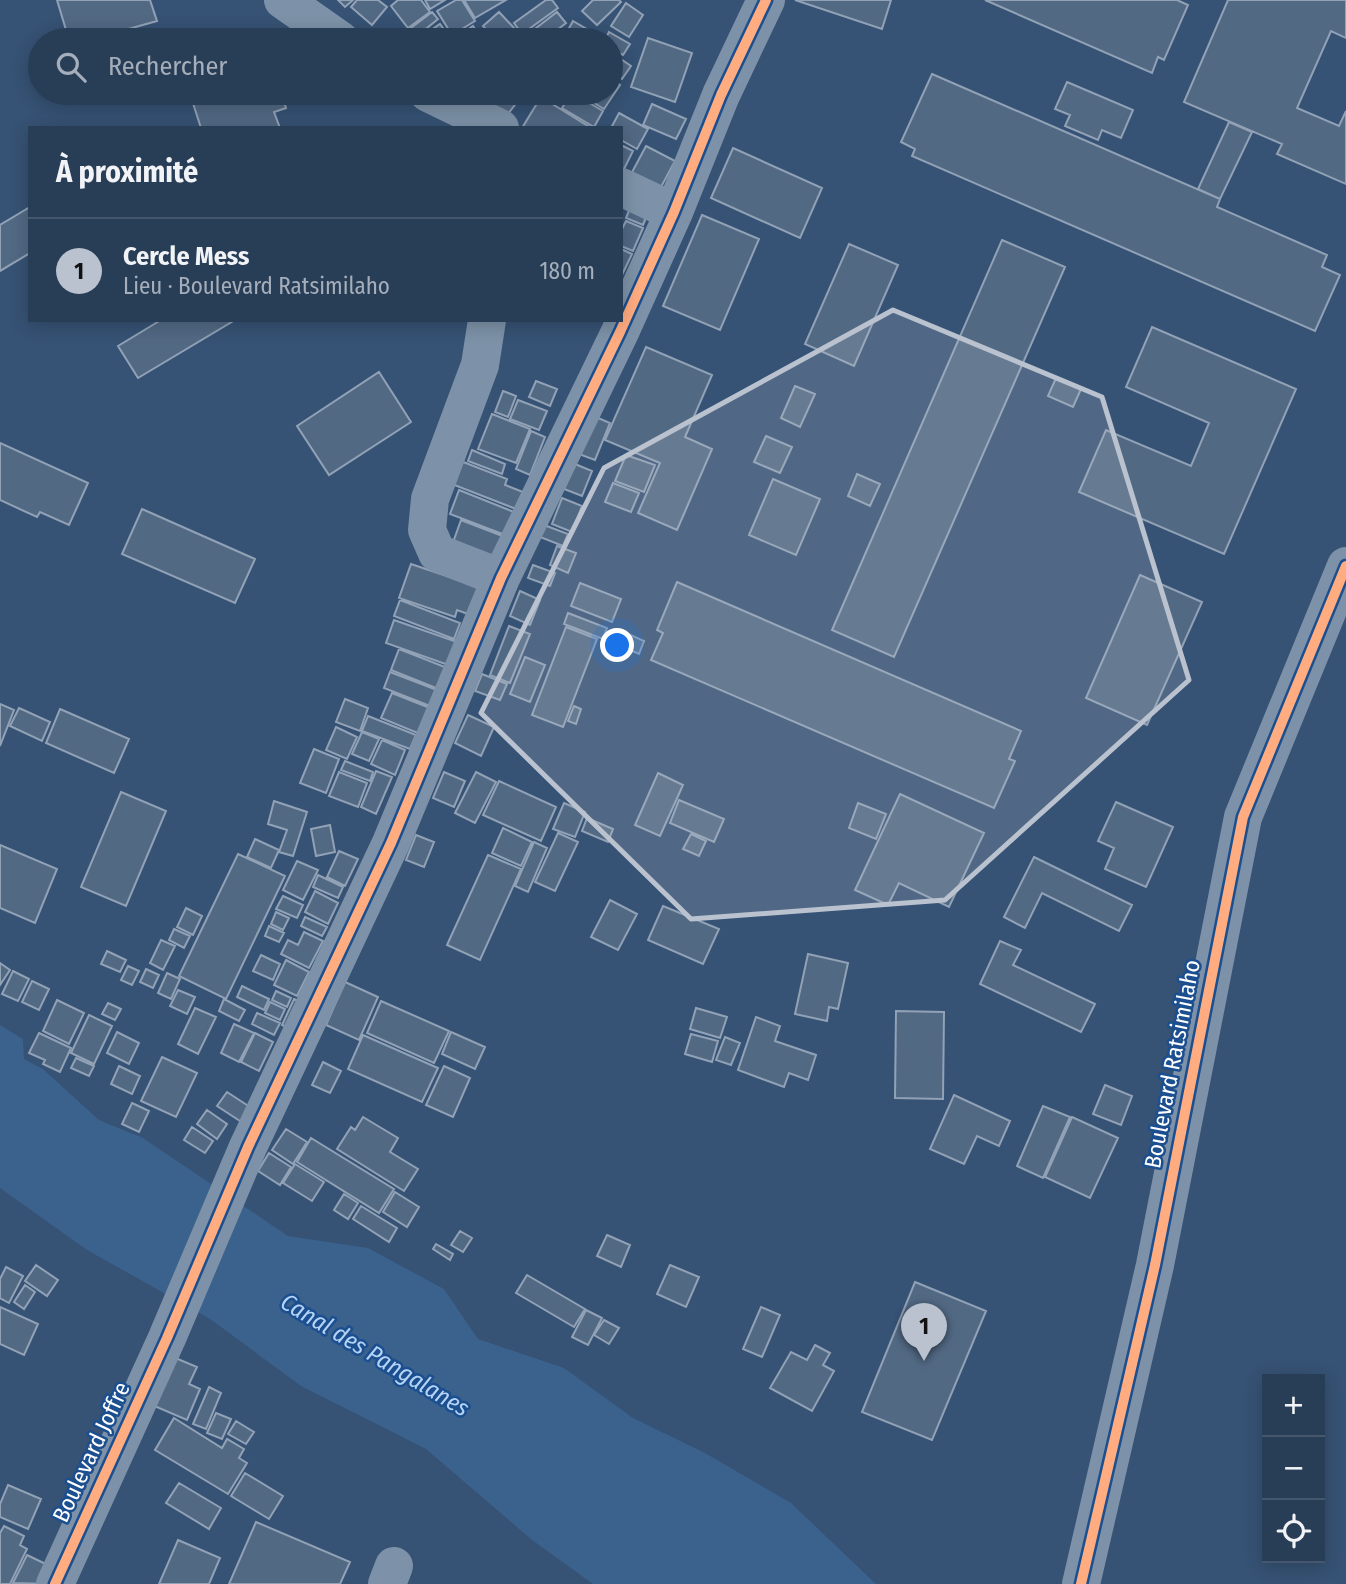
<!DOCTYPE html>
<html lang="fr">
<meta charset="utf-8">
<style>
:root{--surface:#283e57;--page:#344961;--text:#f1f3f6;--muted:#a5aeba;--line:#44576d;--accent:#b9c2ce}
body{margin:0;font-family:"Fira Sans Condensed",sans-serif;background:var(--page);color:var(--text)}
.controls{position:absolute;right:21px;bottom:21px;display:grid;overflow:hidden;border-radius:0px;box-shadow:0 4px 18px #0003}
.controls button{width:63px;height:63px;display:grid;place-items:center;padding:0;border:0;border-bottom:2px solid var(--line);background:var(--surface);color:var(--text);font:35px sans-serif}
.you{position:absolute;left:618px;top:646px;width:24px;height:24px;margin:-18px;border:5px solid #fff;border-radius:50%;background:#1a73e8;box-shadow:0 0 0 10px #1a73e833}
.badge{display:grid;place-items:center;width:46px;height:46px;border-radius:50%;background:var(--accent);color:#111;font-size:23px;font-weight:700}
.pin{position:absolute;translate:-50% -58px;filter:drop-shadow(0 2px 4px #0008)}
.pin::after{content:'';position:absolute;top:37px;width:24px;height:21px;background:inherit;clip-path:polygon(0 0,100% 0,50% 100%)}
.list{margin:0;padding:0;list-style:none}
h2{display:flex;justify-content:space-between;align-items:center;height:91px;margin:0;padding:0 28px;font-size:30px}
h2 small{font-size:23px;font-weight:400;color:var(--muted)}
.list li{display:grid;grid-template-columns:46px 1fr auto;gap:21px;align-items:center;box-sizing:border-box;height:105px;padding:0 28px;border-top:2px solid var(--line)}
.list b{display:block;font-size:26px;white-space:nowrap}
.list p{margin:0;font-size:23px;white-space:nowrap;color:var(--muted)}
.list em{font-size:23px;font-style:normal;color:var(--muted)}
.icon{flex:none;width:38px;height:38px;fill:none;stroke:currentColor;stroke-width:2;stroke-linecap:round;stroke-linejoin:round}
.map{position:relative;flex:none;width:1346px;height:1584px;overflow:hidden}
.search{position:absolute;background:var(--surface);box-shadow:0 4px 18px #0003;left:28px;top:28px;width:595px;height:77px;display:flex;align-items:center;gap:18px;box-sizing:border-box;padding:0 24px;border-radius:38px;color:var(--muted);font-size:26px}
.panel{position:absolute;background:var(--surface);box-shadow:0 4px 18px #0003;left:28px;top:126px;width:595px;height:196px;border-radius:0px}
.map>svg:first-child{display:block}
.water{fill:#3b618d}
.building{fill:#526984;stroke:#92a2b6;stroke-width:2}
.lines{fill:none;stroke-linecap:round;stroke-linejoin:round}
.minor{stroke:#7d92a8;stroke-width:38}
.cycleway-casing{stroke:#1b4f8f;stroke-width:15}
.cycleway{stroke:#ffac80;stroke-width:10}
.marked{fill:#b9c2ce;fill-opacity:0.2;stroke:#b9c2ce;stroke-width:5;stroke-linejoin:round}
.labels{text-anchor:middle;stroke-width:5;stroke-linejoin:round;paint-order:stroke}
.street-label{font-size:23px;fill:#fff;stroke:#1b4f8f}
.water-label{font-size:24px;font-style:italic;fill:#b5d3f5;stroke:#1b4f8f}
</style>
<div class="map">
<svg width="1346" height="1584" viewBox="0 0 1346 1584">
<rect width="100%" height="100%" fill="#365274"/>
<!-- water -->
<path class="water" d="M0,1025L23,1039L24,1059L43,1069L99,1120L143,1138L288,1236L368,1248L444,1289L478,1339L564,1368L633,1418L705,1453L791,1503L876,1584H593L532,1540L426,1449L301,1386L210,1319L87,1250L0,1188Z"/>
<!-- building -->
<path class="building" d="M57,0H150L157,21L89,40H69Z
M338,0H353L345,7Z
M357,0H378L387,7L372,25L351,7Z
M398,0H421L430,12L408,28L391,6Z
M425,0H445L430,9Z
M456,0H462L475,21L452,35L437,11Z
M464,0H506L475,18Z
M546,0H552L558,8L522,34L514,23Z
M593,0H619L621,2L597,25L582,11Z
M795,0H891L882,29Z
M985,0H1177L1188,5L1164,60L1158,57L1152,73Z
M1228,0H1346V38L1331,31L1297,108L1339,126L1346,111V184L1277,154L1282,144L1184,102Z
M626,3L643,15L629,37L611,26Z
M432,12L438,19L417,36L411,28Z
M499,12L515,29L502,40H496L483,26Z
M557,12L566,23L544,40H531L527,35Z
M573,21L590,31L586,40L567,32Z
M440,24L448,35L440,40H428L424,35Z
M473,26L478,34L467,40H459L457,37Z
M484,32L489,40H472Z
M609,32L630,44L623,55L611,49V40H605Z
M648,38L692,53L675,102L631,87Z
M612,53L631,66L622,79L611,72Z
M932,74L1220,199L1217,207L1327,255L1322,267L1340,275L1315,331L912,156L915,149L901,142Z
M611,79L620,85L604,109L591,101L597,93H611Z
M1067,82L1133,110L1121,138L1102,130L1098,140L1065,126L1070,115L1055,109Z
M194,93H281L286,108L274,112L280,128H201L190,94Z
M470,93H492L484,103Z
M496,93H524L504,119L486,106Z
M545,93H567L559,103Z
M572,93L603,111L594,127L562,108Z
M578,93H594L589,100Z
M541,97L591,128H522Z
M652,104L686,119L676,139L643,125Z
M619,113L648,129L637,149L621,140V128H611Z
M1229,122L1252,132L1220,199L1198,189Z
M621,145L633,151L622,173L621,172Z
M646,146L675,161L660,189L631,174Z
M733,148L822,188L800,238L711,198Z
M633,201L650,208L643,225L626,218Z
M30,207V253L0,271V225Z
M702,215L759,239L720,330L663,306Z
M626,221L643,228L633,251L621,246V231Z
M1002,240L1065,267L894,657L832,630Z
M849,244L898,265L854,366L805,344Z
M621,249L632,254L621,277Z
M161,320H235L138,378L118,346Z
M1152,327L1296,389L1224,554L1079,492L1106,430L1191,466L1209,423L1126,387Z
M646,347L712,375L685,437L712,449L677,530L638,513L660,463L605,440Z
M379,372L411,422L329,475L297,426Z
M1056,378L1081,389L1073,407L1048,396Z
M536,381L557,389L550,406L529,397Z
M795,386L815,394L800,427L781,418Z
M503,391L516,396L508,417L495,412Z
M518,400L547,411L539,430L510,419Z
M492,414L530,429L516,463L478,449Z
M591,415L610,423L595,460L576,453Z
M531,431L545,437L530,475L516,469Z
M766,436L792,447L780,473L754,462Z
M0,443L88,483L69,525L40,512L37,517L0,500Z
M472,450L505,464L502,474L468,461Z
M626,455L655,465L644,492L615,481Z
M453,458L507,479L505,485L523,492L516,509L444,481Z
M575,464L592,471L582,496L564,489Z
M857,474L880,484L870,506L848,496Z
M773,479L820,499L796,555L749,535Z
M613,483L639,493L631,512L605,502Z
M459,490L514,512L505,535L450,514Z
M562,498L582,506L572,532L552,524Z
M142,509L255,559L235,603L122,554Z
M461,520L505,537L494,565L451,548Z
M544,525L568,534L563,546L540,537Z
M557,546L576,553L568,573L550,565Z
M411,564L485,589L476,617L457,610L455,617L399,598Z
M533,565L555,573L550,586L528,578Z
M1140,575L1202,602L1147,725L1086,698Z
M677,582L1021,731L1009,759L1015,761L994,808L651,660L663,633L657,630Z
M580,583L621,599L612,622L571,606Z
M520,591L540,600L530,625L510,616Z
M400,600L460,623L454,639L394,616Z
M568,613L607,628L603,639L564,624Z
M394,620L460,643L451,666L386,643Z
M509,626L530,634L510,683L490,675Z
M566,627L597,639L563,727L532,715Z
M626,633L644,641L639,654L621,646Z
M399,649L450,669L441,690L391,670Z
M525,657L545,665L530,702L510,694Z
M390,672L437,690L430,706L384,688Z
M482,674L507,684L500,700L475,691Z
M392,693L435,710L425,736L381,718Z
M345,699L368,708L360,731L336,722Z
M0,704L14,710L0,746Z
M574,706L581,709L576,724L568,721Z
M19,708L50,722L42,741L10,726Z
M60,709L129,739L114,773L46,743Z
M468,715L494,727L481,756L455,743Z
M368,716L416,735L410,749L362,731Z
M336,727L357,737L347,759L326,750Z
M362,732L379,739L369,761L352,754Z
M382,740L405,750L395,775L371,764Z
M314,749L339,759L326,793L300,783Z
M345,761L373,772L370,781L341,770Z
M376,771L392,777L376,814L361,807Z
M339,772L367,783L358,807L329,796Z
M444,772L465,781L454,807L433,798Z
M476,772L496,782L475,823L455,813Z
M658,773L683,785L660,836L635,825Z
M499,781L556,807L541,841L483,815Z
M121,792L166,811L126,906L81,887Z
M900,794L984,833L949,907L899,883L888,905L855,890Z
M679,800L724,819L714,842L670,823Z
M274,801L307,812L293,856L279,852L287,830L268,824Z
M1116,802L1173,827L1146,887L1105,869L1114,848L1098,841Z
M564,803L585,812L575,837L553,829Z
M858,803L886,814L876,839L849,828Z
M587,818L613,829L608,842L582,831Z
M330,825L335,852L316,856L311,829Z
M503,828L532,842L521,866L492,853Z
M558,833L578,842L555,891L535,882Z
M691,834L706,841L699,856L683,849Z
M416,835L434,842L424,867L406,860Z
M255,839L279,850L271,868L247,857Z
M534,842L547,848L528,892L515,886Z
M0,845L57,869L35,923L0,908Z
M339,851L358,859L345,886L327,877Z
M238,854L285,876L226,999L179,976Z
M488,855L521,869L480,960L447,945Z
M1034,857L1132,905L1119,931L1042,893L1025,928L1004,917Z
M297,861L318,870L303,900L283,890Z
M318,875L343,887L338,898L313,887Z
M315,891L338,903L328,924L305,912Z
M283,896L303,905L297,918L276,909Z
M610,900L637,914L618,950L591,937Z
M663,906L719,929L703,964L648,940Z
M186,908L202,916L193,935L177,927Z
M276,912L289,918L283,930L271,924Z
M305,917L327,927L322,936L301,926Z
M269,926L284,933L279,942L265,936Z
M174,929L190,936L184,948L169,940Z
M304,932L323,941L309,968L281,954L288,940L298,945Z
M161,940L175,946L163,970L150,963Z
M1000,941L1021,950L1013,965L1095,1004L1081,1032L980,984Z
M107,951L126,960L120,972L101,964Z
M808,954L848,963L838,1009L829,1007L827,1021L795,1014Z
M261,955L280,964L273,980L253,971Z
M286,960L309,972L297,996L274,985Z
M0,963L10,970L0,985Z
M128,966L139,971L132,985L121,980Z
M146,969L159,975L153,988L140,982Z
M13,971L29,979L18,1001L2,994Z
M167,973L180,979L171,999L158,993Z
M32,981L49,989L39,1010L22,1002Z
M345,982L378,997L359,1040L326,1025Z
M242,986L269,999L264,1010L237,997Z
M178,990L195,997L187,1014L170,1006Z
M276,991L291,998L287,1007L272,1000Z
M224,999L245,1010L239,1021L219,1011Z
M294,999L302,1003L290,1029L282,1025Z
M57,1000L84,1013L69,1044L43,1031Z
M381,1001L449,1031L434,1063L367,1033Z
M270,1002L285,1009L280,1020L265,1013Z
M108,1003L121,1009L115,1020L102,1014Z
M195,1008L216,1017L198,1054L178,1044Z
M696,1008L727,1017L720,1038L690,1029Z
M896,1011L944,1012L943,1099L895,1098Z
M257,1013L280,1023L274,1035L252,1024Z
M89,1015L112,1026L94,1064L71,1053Z
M756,1017L780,1026L775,1041L816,1055L808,1080L789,1073L784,1087L738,1070Z
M234,1024L254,1033L239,1062L221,1053Z
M117,1032L139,1043L129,1064L107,1053Z
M451,1032L485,1047L475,1069L442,1054Z
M39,1033L71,1048L60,1072L43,1064L45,1060L29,1053Z
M255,1033L273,1042L259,1071L241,1062Z
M691,1034L718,1041L712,1062L685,1054Z
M363,1035L438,1068L422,1102L348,1069Z
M725,1037L740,1043L731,1065L716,1060Z
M162,1057L197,1073L176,1117L141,1101Z
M76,1058L94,1066L89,1076L71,1068Z
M323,1062L341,1071L330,1093L312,1085Z
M119,1066L140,1076L132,1094L111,1084Z
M444,1066L470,1078L453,1117L426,1105Z
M1105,1085L1132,1096L1121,1125L1093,1114Z
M227,1092L253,1109L243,1123L217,1106Z
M954,1095L1010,1121L999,1146L977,1136L964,1164L930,1149Z
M132,1103L149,1111L139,1132L122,1124Z
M1043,1106L1070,1117L1043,1178L1017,1166Z
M207,1110L227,1124L217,1139L197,1124Z
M363,1117L398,1138L390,1152L418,1169L404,1191L337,1149L351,1127L355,1130Z
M1072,1117L1118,1138L1090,1198L1045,1177Z
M192,1127L213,1141L205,1153L184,1140Z
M286,1129L307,1142L293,1164L272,1150Z
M311,1138L394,1189L379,1213L297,1162Z
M269,1153L291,1167L280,1185L258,1171Z
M295,1164L324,1182L312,1201L283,1183Z
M395,1192L419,1207L407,1227L383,1212Z
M344,1194L358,1203L348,1219L334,1210Z
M361,1206L397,1228L389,1242L353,1219Z
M460,1231L472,1238L463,1252L451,1245Z
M607,1235L630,1245L621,1267L597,1256Z
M436,1244L453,1254L450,1260L433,1249Z
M36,1265L58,1280L47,1296L25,1281Z
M670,1265L699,1277L686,1307L657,1294Z
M6,1267L23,1276L9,1303L0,1298V1279Z
M527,1275L585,1309L574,1327L516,1293Z
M915,1282L986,1311L932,1440L862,1412Z
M25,1285L35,1292L24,1309L14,1302Z
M0,1307L38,1324L24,1355L0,1344Z
M761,1307L780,1315L762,1357L743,1349Z
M586,1310L602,1318L588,1345L572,1337Z
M604,1320L619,1328L609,1344L594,1335Z
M815,1345L830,1353L823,1365L834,1371L812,1411L770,1388L791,1352L807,1360Z
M173,1357L197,1367L189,1384L200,1389L187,1420L152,1405Z
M209,1387L221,1393L206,1429L193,1424Z
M216,1413L231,1419L222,1439L207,1433Z
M174,1418L222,1448L227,1439L244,1449L239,1458L247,1463L228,1494L155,1450Z
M236,1421L254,1432L246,1444L228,1434Z
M245,1473L283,1496L269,1519L231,1496Z
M179,1483L221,1508L209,1529L166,1503Z
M8,1485L41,1499L28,1529L0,1517V1504Z
M256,1522L350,1562L340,1584H229Z
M4,1526L24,1536L20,1545L27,1549L10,1584H0V1533Z
M178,1540L220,1558L209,1584H159Z
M27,1555L56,1569L48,1584L13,1583Z"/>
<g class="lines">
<!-- minor -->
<path class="minor" d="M283,0L340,40
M428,93L500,128
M621,187L674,212
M487,320L480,365L430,499L427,530L437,553L501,578
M55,1584L167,1338L248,1147L391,843L501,578L620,332L674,212L721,95L766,0
M387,1584L394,1566
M1081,1584L1155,1265L1243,817L1346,566"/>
<!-- cycleway casing -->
<g class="cycleway-casing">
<path id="cycleway" d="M55,1584L167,1338L248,1147L391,843L501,578L620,332L674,212L721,95L766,0
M1081,1584L1155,1265L1243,817L1346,566"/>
</g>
<!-- cycleway -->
<use href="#cycleway" class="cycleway"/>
</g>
<!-- marked area -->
<path class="marked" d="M893,310L1102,397L1189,680L945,900L691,919L481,713L604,468Z"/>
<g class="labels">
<!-- street labels -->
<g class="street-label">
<text transform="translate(1172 1064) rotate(-79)" y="8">Boulevard Ratsimilaho</text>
<text transform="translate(91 1452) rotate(-65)" y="8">Boulevard Joffre</text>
</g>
<!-- water labels -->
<g class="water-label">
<text transform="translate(375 1355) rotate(31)" y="8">Canal des Pangalanes</text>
</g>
</g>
</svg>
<div class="controls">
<button>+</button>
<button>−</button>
<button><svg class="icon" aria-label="locate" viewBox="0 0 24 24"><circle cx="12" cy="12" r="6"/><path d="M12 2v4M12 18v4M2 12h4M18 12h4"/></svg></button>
</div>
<div class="you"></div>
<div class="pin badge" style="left:924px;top:1361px">1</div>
<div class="search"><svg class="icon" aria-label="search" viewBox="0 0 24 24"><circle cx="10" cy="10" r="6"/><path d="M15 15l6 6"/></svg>Rechercher</div>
<section class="panel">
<h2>À proximité<small></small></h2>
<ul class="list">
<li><span class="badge">1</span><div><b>Cercle Mess</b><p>Lieu · Boulevard Ratsimilaho</p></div><em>180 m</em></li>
</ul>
</section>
</div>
